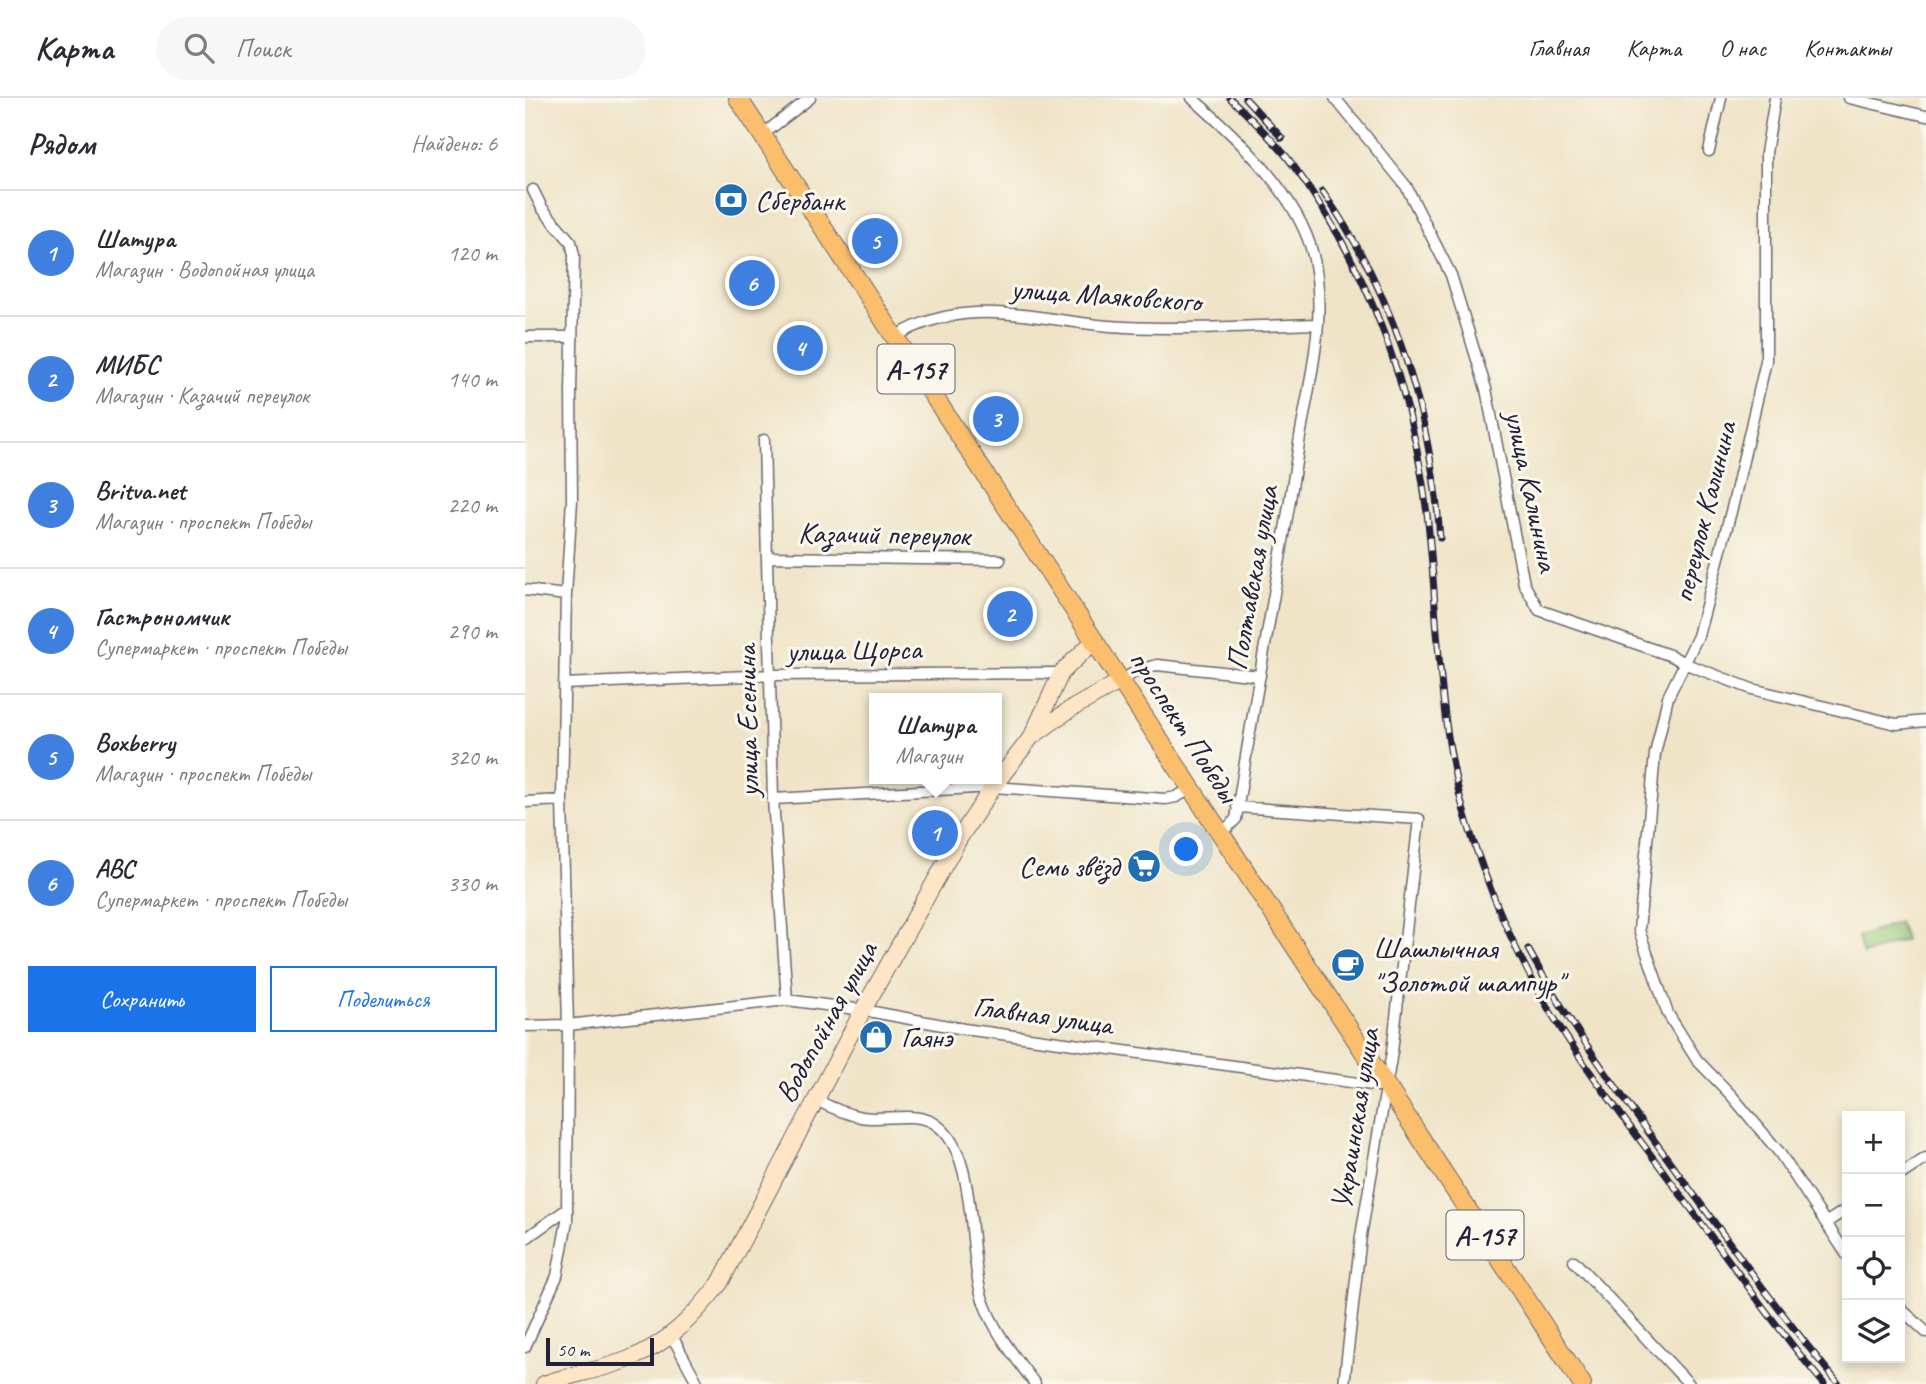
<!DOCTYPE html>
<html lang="ru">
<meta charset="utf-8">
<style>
:root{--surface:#fff;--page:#f7f7f7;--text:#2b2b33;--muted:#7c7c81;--line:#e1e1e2;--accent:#1a73e8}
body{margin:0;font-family:Caveat,sans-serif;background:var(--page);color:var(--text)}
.controls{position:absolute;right:21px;bottom:21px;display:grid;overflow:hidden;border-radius:0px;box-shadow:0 4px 10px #0003}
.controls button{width:63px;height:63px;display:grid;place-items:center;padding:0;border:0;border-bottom:2px solid var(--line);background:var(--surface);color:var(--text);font:35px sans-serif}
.scale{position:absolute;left:21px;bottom:18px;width:108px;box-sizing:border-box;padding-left:7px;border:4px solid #22223b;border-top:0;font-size:19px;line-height:24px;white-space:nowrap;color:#22223b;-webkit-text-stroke:5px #fbf7ec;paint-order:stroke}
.you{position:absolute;left:662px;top:752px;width:24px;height:24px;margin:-18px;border:5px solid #fff;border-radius:50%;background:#1a73e8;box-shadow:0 0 0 10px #1a73e833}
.badge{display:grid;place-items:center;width:46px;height:46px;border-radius:50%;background:var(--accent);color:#fff;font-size:23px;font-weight:700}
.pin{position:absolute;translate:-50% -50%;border:4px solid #fff;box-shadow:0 2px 7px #0006}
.popup{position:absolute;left:344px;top:595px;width:133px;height:91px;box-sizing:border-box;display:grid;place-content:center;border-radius:0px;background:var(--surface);filter:drop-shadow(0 2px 5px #0005);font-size:23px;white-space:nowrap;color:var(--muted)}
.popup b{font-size:26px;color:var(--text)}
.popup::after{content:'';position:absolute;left:50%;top:100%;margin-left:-14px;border:14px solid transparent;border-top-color:var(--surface)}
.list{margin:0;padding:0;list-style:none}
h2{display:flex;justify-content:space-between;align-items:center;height:91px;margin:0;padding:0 28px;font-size:30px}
h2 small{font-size:23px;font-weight:400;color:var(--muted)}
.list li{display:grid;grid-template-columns:46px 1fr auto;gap:21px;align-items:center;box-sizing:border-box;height:126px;padding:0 28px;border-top:2px solid var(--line)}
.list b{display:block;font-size:26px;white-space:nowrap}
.list p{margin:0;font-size:23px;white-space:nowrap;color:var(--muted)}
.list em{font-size:23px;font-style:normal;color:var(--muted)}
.actions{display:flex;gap:14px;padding:21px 28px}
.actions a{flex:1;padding:16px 0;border:2px solid var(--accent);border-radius:0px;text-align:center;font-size:24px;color:var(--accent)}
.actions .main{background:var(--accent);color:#fff}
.icon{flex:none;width:38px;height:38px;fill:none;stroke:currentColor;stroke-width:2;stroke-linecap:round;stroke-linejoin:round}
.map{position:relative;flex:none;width:1401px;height:1286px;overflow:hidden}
header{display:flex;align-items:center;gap:42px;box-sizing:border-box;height:98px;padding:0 35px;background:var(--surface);border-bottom:2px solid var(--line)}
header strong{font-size:33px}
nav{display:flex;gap:38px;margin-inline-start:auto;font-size:24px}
.search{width:490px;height:63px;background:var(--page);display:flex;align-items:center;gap:18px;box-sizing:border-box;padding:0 24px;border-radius:38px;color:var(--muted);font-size:26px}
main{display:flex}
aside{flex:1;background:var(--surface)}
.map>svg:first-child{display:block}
.green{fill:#93c474;stroke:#5a7358;stroke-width:2}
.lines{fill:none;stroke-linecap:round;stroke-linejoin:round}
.street-casing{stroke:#6a666c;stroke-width:13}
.secondary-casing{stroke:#6a666c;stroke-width:18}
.primary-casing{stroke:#6a666c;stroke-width:20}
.street{stroke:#fff;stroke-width:10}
.secondary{stroke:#fde5c5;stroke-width:16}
.primary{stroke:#fabe6d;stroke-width:18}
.rail-casing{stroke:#22223b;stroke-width:7}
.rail{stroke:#fbf7ec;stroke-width:4.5;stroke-dasharray:13;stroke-linecap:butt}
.labels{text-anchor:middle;stroke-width:6;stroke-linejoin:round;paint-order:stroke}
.shield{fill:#fbf7ec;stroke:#636270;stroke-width:2}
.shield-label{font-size:28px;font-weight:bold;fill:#22223b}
.poi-label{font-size:30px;fill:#22223b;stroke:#fbf7ec;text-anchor:start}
.street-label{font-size:30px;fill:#22223b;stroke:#fbf7ec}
</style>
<header>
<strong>Карта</strong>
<div class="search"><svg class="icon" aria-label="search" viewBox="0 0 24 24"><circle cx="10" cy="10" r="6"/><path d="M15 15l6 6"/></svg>Поиск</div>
<nav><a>Главная</a><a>Карта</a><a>О нас</a><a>Контакты</a></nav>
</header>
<main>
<aside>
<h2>Рядом<small>Найдено: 6</small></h2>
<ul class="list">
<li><span class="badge" style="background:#3f7fe0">1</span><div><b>Шатура</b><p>Магазин · Водопойная улица</p></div><em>120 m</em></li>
<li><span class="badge" style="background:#3f7fe0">2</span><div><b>МИБС</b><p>Магазин · Казачий переулок</p></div><em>140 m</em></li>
<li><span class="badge" style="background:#3f7fe0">3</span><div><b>Britva.net</b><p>Магазин · проспект Победы</p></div><em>220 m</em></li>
<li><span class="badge" style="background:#3f7fe0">4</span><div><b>Гастрономчик</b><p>Супермаркет · проспект Победы</p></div><em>290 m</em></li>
<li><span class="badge" style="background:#3f7fe0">5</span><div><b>Boxberry</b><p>Магазин · проспект Победы</p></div><em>320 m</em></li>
<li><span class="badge" style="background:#3f7fe0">6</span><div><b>ABC</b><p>Супермаркет · проспект Победы</p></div><em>330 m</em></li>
</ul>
<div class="actions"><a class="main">Сохранить</a><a>Поделиться</a></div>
</aside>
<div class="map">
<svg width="1401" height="1286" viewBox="0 0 1401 1286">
<rect width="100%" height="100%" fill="#fbf7ec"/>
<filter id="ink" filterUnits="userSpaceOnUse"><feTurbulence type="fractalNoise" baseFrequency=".0143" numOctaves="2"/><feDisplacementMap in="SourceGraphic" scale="14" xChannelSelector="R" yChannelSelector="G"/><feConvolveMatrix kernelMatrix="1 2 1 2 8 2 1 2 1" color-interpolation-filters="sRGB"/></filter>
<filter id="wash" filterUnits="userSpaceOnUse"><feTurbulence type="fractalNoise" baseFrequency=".00686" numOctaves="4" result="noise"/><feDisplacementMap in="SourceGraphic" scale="28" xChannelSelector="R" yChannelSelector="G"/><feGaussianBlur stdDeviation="1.57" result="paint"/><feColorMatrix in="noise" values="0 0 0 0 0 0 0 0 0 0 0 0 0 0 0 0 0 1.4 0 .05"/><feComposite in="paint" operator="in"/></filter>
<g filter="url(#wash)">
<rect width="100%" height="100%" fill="#efe4c7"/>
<!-- green -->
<path class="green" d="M1374,824L1380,842L1338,857L1333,839Z"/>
</g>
<g filter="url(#ink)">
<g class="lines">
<!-- street casing -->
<g class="street-casing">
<path id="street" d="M667,0C713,40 773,97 788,157C803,219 784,284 774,345C755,471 730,595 711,721L696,736
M810,0L881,88L926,177L961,291L999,486L1014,512L1147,558L1161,566L1227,591L1371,626L1401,623
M1250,0L1241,55V263L1208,406L1173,538L1143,599L1130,656L1114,832L1143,916L1172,962L1207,998L1254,1054L1322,1157
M1324,0L1401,18
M237,37L285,0
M1184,53L1196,0
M0,239H46
M370,239C444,193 521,226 600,229C665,232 729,228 793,226
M239,342L248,701L262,902
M242,459L475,462
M0,492L41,497
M596,583L613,572L632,567L735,578
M39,586L246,577L536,575
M248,701L468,689L641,701L651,699L666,691
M0,704L37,702
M712,709L894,721L867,954L836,1138L819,1286
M0,928L43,927L262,902L338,912L439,931L862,989
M291,1002C305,1009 320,1016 336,1019C358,1023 389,1013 409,1025C455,1053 441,1157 459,1205C470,1235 491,1260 510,1286
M1375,1077L1401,1060
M1302,1124L1322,1111
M0,1141L42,1111
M1049,1163L1164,1286
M1375,1210L1401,1234
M147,1238L173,1286
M0,1249L32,1178L42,1123L43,927L37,702L41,497L47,402L46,294L49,157L46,144L17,110L8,92"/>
</g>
<!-- secondary casing -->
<g class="secondary-casing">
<path id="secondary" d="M509,637L544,612L596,583
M19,1286C47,1276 77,1272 104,1261C143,1246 169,1218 195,1185L338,912L435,739L468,689L507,638L536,575L570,542"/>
</g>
<!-- primary casing -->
<g class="primary-casing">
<path id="primary" d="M213,0L1057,1286"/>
</g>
<!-- street -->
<use href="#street" class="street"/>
<!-- secondary -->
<use href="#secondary" class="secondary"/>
<!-- primary -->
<use href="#primary" class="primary"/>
<!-- rail casing -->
<g class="rail-casing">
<path id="rail" d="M705,0C725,20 748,41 765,63C847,173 891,299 904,434C914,532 913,635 944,730C964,792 989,853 1023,910C1063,976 1112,1037 1158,1100C1204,1162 1249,1227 1299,1286
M720,0L757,40
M797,93C870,195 906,317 915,440
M1003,851C1047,932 1102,1005 1156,1079C1208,1149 1258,1220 1314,1286"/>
</g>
<!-- rail -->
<use href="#rail" class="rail"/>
</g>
</g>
<!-- icons -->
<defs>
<g id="bank-disc" transform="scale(1.75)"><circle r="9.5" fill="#1f6fb2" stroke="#fbf7ec"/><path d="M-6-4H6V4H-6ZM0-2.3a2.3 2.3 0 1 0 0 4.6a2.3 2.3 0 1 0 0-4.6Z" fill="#fff"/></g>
<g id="supermarket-disc" transform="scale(1.75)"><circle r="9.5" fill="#1f6fb2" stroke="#fbf7ec"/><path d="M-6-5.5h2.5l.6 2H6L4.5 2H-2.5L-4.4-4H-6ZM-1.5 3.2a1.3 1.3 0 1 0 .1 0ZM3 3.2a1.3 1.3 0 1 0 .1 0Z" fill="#fff"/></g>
<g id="cafe-disc" transform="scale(1.75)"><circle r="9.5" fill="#1f6fb2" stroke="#fbf7ec"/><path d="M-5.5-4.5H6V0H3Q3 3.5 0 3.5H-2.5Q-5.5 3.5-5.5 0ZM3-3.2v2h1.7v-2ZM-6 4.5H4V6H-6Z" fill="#fff"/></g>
<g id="shop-disc" transform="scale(1.75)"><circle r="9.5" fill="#1f6fb2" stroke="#fbf7ec"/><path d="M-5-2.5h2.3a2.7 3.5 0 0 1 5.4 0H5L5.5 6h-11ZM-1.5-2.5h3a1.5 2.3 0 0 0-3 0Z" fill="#fff"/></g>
</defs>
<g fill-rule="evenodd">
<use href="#bank-disc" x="206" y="102"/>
<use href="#supermarket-disc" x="619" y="768"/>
<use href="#cafe-disc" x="823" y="867"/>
<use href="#shop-disc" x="351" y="939"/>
</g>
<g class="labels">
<!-- shield labels -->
<g class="shield">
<rect x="352.5" y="246.5" width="77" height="49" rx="5"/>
<rect x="921.5" y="1112.5" width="77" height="49" rx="5"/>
</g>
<g class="shield-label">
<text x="391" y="281">А-157</text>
<text x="960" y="1147">А-157</text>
</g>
<!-- poi labels -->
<g class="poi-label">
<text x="230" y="112">Сбербанк</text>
<text x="594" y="778" text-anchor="end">Семь звёзд</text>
<text x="848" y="860">Шашлычная<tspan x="848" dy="34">"Золотой шампур"</tspan></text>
<text x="376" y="949">Гаянэ</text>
</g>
<!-- street labels -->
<g class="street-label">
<text transform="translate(581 197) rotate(4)" y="10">улица Маяковского</text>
<text transform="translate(1007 393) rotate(78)" y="10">улица Калинина</text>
<text transform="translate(1179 414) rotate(-76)" y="10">переулок Калинина</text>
<text transform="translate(359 436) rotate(1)" y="10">Казачий переулок</text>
<text transform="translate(727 480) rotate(-80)" y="10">Полтавская улица</text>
<text transform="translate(329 552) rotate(-1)" y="10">улица Щорса</text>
<text transform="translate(222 623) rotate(-91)" y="10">улица Есенина</text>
<text transform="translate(659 628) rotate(57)" y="10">проспект Победы</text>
<text transform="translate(518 917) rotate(8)" y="10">Главная улица</text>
<text transform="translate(301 924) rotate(-61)" y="10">Водопойная улица</text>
<text transform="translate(830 1021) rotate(-81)" y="10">Украинская улица</text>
</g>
</g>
</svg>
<div class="controls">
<button>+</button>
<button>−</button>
<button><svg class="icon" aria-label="locate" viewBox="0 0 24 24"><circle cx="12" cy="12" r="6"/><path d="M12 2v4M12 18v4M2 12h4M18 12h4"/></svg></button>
<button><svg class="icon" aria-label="layers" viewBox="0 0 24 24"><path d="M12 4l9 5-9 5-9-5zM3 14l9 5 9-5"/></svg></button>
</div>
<div class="scale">50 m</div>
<div class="you"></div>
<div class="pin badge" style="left:410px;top:735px;background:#3f7fe0">1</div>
<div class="popup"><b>Шатура</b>Магазин</div>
<div class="pin badge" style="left:485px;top:516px;background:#3f7fe0">2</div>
<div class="pin badge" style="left:471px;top:321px;background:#3f7fe0">3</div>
<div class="pin badge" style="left:275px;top:250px;background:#3f7fe0">4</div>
<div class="pin badge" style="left:350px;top:143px;background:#3f7fe0">5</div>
<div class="pin badge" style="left:227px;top:185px;background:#3f7fe0">6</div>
</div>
</main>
